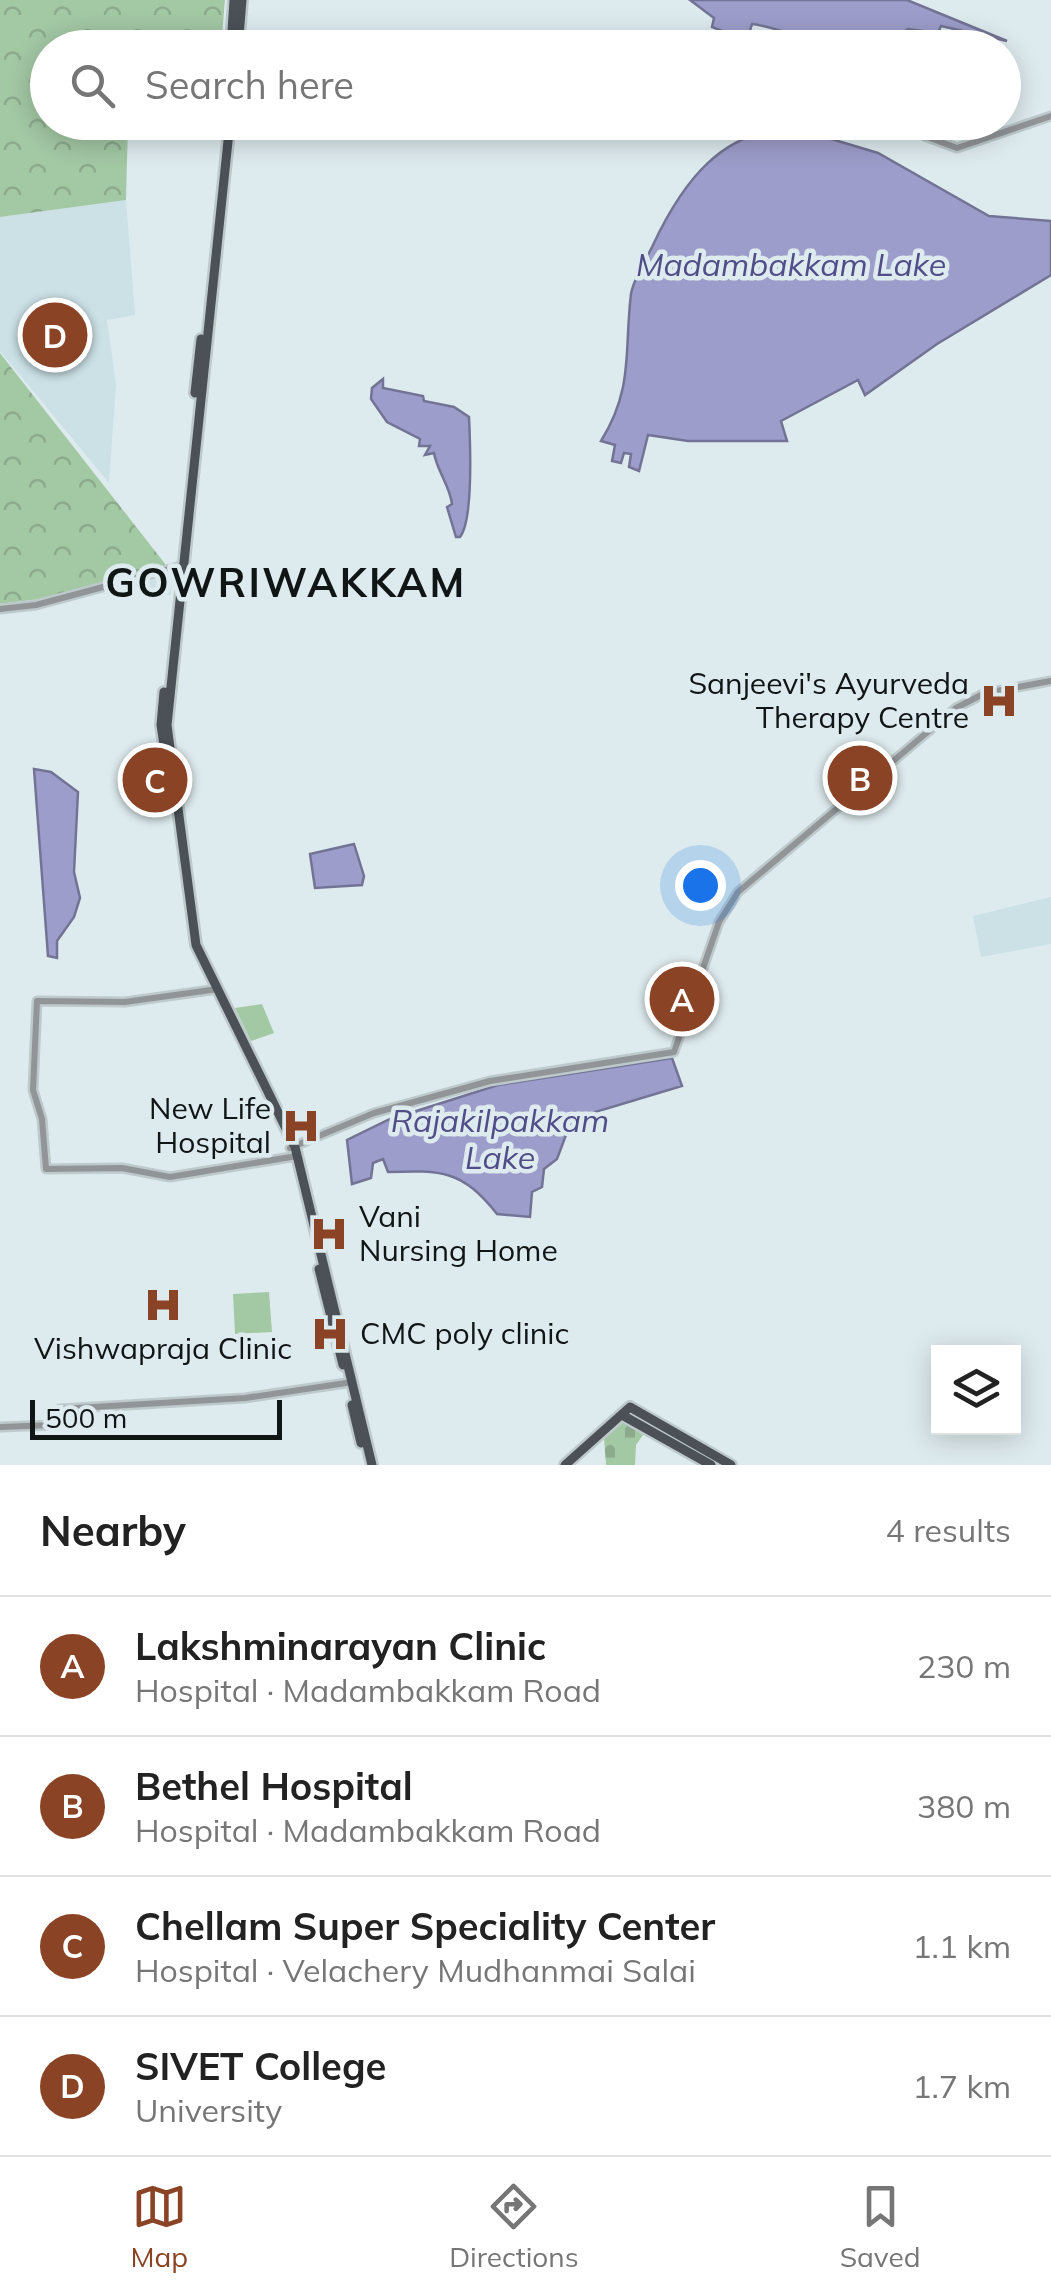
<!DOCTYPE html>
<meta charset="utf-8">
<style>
:root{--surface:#fff;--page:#f6f6f6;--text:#222;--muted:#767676;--line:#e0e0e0;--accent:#8b4325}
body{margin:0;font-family:Mulish,sans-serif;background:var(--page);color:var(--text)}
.controls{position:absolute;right:30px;bottom:30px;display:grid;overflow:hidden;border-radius:0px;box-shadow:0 5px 25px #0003}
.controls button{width:90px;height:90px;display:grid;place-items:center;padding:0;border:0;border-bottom:2px solid var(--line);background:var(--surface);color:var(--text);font:50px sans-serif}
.scale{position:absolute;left:30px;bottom:25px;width:252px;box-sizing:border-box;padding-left:10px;border:5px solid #101516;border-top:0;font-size:28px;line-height:35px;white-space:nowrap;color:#101516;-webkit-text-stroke:8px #deebee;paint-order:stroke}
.you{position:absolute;left:700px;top:885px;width:35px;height:35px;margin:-25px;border:8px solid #fff;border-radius:50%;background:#1a73e8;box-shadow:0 0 0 15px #1a73e833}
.badge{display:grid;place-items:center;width:65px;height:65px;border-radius:50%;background:var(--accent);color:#fff;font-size:32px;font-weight:700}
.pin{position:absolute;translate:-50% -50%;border:5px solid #fff;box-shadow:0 2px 10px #0006}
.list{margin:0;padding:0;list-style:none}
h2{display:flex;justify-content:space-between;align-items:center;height:130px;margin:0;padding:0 40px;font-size:42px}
h2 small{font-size:32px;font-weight:400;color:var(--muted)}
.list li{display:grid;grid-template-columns:65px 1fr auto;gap:30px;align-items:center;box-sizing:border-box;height:140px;padding:0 40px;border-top:2px solid var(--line)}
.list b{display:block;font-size:38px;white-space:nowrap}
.list p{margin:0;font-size:32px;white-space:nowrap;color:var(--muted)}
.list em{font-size:32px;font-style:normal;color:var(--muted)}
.icon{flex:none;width:55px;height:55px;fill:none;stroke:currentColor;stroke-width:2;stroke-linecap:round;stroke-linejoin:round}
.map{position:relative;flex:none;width:1051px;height:1465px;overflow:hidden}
.search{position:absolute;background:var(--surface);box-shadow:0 5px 25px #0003;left:30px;right:30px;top:30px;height:110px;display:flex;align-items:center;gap:25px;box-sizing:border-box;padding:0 35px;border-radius:55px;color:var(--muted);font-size:38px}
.sheet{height:690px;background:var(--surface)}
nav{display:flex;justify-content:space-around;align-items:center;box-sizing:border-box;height:140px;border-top:2px solid var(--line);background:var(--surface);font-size:28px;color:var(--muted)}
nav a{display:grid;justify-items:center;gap:5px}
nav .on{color:var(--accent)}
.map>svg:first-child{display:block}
.built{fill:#cbe1e6}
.forest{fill:url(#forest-crowns)}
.cemetery{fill:url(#cemetery-stones)}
.park{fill:#a3c8a4}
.water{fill:#9d9dcb;stroke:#737495;stroke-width:2.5}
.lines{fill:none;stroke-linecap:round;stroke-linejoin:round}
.tertiary-casing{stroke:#bdc9cb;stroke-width:11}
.primary-casing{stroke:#bdc9cb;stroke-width:14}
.tertiary{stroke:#919598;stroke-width:6}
.primary{stroke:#4b5157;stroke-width:9}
.labels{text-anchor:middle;stroke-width:9;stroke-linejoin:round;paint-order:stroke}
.poi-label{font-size:30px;fill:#101516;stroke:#deebee;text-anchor:end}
.water-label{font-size:32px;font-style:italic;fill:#504d89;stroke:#deebee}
.district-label{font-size:40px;font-weight:bold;letter-spacing:2.5px;fill:#101516;stroke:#deebee}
</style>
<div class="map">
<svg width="1051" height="1465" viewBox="0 0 1051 1465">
<defs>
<pattern id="forest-crowns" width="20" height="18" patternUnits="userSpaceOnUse" patternTransform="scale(2.5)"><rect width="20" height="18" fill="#a3c8a4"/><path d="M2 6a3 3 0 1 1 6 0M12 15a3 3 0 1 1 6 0" fill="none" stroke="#8bab8c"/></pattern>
<pattern id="cemetery-stones" width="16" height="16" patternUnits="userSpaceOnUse" patternTransform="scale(2.5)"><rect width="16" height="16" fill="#a3c8a4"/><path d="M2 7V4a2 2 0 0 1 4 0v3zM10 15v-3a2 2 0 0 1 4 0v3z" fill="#8bab8c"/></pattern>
</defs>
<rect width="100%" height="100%" fill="#deebee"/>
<!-- built -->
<path class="built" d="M126,200L135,315L107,320L116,384L109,483L0,351V217Z
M172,570L171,595L147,593L146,577Z
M1051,897V944L981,957L973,916Z"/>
<!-- forest -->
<path class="forest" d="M0,0H225L221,47L48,48V122L128,123L126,200L0,217Z
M0,353L166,565L40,599L0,604Z"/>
<!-- cemetery -->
<path class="cemetery" d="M622,1421L643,1435L636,1445L635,1465H606L604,1438Z"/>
<!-- park -->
<path class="park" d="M262,1004L274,1033L251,1041L235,1008Z
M269,1292L272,1332L235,1334L233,1294Z"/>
<!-- water -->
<path class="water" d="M690,0H907L1007,41L941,26L938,33L908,29C900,34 891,45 883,48C847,61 788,28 752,24L745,46L725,42V32L712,27L714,18Z
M798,129L878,153L989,216L1051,221V275L937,344L865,395L858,380L781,421L787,441H688L648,435L639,471L629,467L631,454L624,453L621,463L612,461L615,445L601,441C634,388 624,351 631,294C634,277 646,260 653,245C682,183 723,126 798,129Z
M383,379V388L423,396L424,401L454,407L469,417C470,439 474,519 460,537H456L447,507L452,504C450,486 437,471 434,453L425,455L430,446H419L420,439L387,422L371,399L372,388Z
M34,769L51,772L78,792L74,872L80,898L74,917L57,941V958L48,956Z
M354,844L364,876L362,885L315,888L310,854Z
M672,1058L682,1086L572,1119L557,1159L544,1169L542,1187L532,1192L530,1217L497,1214C462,1170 442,1170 388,1172L383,1159L373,1163L371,1178L352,1184L347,1140L388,1120L498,1085Z"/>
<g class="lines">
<!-- tertiary casing -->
<g class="tertiary-casing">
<path id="tertiary" d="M887,122L957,148L1051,116
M0,609L36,605L181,566
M218,989L125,1002L37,1001L33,1090L42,1119L46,1169L122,1168L170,1177L297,1156
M290,1148L374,1113L490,1081L674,1052L719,922L738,892L956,708L985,693L1051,681
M0,1427L53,1425L60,1409L245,1398L353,1382"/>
</g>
<!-- primary casing -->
<g class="primary-casing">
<path id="primary" d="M231,48L234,0
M238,48L242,0
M230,122L167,725L196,945L295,1147L372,1465
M195,393L201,339
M164,692L161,725L168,771
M319,1269L343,1365
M352,1405L361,1443
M622,1415L711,1465
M565,1465L630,1407L731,1465"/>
</g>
<!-- tertiary -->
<use href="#tertiary" class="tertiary"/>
<!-- primary -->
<use href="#primary" class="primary"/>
</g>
<!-- icons -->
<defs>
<g id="hospital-bare" transform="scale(3)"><path d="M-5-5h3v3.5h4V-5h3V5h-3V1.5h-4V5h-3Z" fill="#8b4325" stroke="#deebee" stroke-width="2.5" paint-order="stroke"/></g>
</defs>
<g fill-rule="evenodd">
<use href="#hospital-bare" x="999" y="701"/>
<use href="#hospital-bare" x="301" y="1126"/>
<use href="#hospital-bare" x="329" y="1234"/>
<use href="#hospital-bare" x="163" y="1305"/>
<use href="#hospital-bare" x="330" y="1334"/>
</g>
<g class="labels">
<!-- poi labels -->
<g class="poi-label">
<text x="969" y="694">Sanjeevi's Ayurveda<tspan x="969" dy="34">Therapy Centre</tspan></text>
<text x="271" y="1119">New Life<tspan x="271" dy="34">Hospital</tspan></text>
<text x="359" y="1227" text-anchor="start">Vani<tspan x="359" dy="34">Nursing Home</tspan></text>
<text x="360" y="1344" text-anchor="start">CMC poly clinic</text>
<text x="163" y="1359" text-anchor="middle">Vishwapraja Clinic</text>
</g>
<!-- water labels -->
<g class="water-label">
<text x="791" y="276">Madambakkam Lake</text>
<text x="500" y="1132">Rajakilpakkam<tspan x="500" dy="37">Lake</tspan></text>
</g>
<!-- district labels -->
<g class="district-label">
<text x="286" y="597">GOWRIWAKKAM</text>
</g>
</g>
</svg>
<div class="controls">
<button><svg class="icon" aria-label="layers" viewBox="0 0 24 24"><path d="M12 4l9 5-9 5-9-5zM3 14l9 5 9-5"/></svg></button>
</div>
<div class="scale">500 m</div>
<div class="you"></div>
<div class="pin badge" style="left:682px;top:999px">A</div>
<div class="pin badge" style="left:860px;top:778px">B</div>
<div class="pin badge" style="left:155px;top:780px">C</div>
<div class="pin badge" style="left:55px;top:335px">D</div>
<div class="search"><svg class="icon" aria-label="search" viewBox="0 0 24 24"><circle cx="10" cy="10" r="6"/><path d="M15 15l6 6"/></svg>Search here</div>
</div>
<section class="sheet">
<h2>Nearby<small>4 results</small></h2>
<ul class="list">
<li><span class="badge">A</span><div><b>Lakshminarayan Clinic</b><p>Hospital · Madambakkam Road</p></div><em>230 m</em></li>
<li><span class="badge">B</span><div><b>Bethel Hospital</b><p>Hospital · Madambakkam Road</p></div><em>380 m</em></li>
<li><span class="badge">C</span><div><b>Chellam Super Speciality Center</b><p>Hospital · Velachery Mudhanmai Salai</p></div><em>1.1 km</em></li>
<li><span class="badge">D</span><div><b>SIVET College</b><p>University</p></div><em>1.7 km</em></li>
</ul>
</section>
<nav>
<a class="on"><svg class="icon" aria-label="map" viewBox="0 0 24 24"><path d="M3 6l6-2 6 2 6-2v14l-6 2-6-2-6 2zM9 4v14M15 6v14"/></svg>Map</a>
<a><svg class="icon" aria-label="directions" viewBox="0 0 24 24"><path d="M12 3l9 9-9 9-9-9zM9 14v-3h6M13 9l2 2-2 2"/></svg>Directions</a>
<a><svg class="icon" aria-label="saved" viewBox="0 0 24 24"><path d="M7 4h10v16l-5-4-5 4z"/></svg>Saved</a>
</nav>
